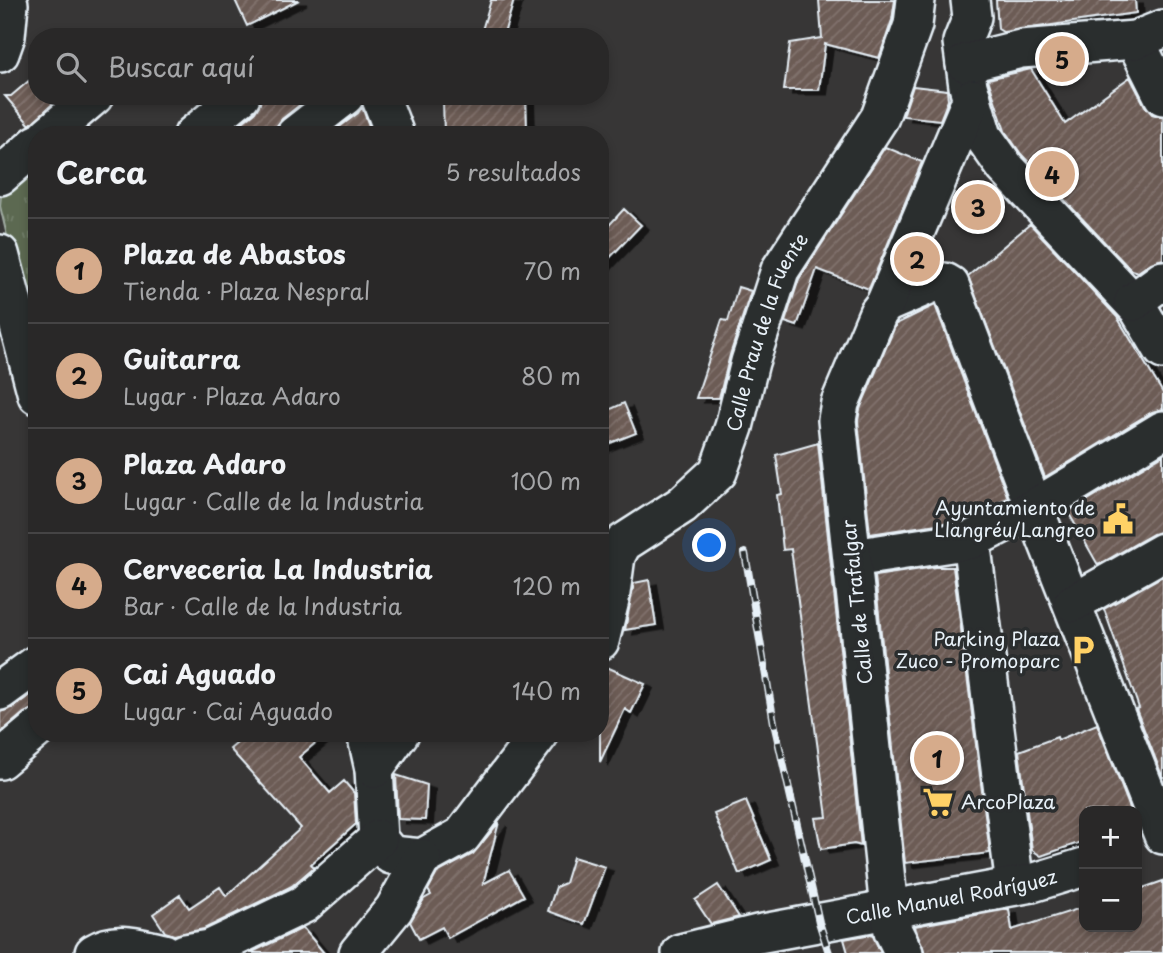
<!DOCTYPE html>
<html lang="es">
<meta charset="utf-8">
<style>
:root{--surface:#292828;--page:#353434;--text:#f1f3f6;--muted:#a5a6a8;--line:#454445;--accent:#d6ab8b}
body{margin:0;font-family:"Playpen Sans",sans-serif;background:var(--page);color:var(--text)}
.controls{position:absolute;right:21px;bottom:21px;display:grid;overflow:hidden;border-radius:14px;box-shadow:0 4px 10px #0003}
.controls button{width:63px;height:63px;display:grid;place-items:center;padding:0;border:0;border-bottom:2px solid var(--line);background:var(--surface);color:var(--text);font:35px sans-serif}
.you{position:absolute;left:710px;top:546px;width:24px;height:24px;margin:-18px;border:5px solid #fff;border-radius:50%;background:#1a73e8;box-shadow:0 0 0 10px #1a73e833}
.badge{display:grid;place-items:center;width:46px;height:46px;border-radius:50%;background:var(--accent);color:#111;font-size:23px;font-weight:700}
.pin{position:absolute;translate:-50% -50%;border:4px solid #fff;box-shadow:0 2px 7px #0006}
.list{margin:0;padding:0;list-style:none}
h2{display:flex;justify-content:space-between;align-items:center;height:91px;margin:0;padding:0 28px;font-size:30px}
h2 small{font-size:23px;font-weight:400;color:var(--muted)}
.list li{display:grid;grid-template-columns:46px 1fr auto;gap:21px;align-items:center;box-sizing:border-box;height:105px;padding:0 28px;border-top:2px solid var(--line)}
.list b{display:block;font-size:26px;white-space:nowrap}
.list p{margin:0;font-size:23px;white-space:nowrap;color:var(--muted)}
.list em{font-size:23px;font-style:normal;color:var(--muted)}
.icon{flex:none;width:38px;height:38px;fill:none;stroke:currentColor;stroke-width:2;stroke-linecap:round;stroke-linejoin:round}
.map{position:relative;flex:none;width:1163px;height:953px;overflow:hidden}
.search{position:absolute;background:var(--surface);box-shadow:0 4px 10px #0003;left:28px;top:28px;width:581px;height:77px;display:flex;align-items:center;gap:18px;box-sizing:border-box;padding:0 24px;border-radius:28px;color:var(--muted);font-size:26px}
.panel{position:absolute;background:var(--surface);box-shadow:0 4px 10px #0003;left:28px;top:126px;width:581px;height:616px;border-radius:28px}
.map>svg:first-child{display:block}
.grass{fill:url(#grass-tufts);stroke:#a2ada4;stroke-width:2}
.building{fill:url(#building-hatch);stroke:#e8f1f8;stroke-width:2;filter:url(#shadow)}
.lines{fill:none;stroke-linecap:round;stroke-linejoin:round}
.minor-casing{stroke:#e8f1f8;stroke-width:42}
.minor{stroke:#2a2d2e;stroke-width:37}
.rail-casing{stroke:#e8f1f8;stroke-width:8}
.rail{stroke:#2a2d2e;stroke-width:5;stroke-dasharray:16;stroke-linecap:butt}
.labels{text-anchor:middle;stroke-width:7;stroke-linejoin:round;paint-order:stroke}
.street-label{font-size:19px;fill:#e8f1f8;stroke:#2a2d2e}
.poi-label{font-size:19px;fill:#e8f1f8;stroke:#2a2d2e;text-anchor:end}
</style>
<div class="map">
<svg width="1163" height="953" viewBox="0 0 1163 953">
<defs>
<pattern id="grass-tufts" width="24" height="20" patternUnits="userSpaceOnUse" patternTransform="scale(1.75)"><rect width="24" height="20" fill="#5b6951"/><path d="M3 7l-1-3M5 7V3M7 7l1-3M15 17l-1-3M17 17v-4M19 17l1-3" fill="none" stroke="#737f6b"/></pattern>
<pattern id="building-hatch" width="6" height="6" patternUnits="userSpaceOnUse" patternTransform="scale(1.75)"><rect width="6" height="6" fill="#6c5b55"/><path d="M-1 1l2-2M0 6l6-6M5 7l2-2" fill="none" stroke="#81736e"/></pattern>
<filter id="shadow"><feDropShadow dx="8" dy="4.5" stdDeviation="0" flood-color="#0009"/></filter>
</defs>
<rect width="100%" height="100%" fill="#373636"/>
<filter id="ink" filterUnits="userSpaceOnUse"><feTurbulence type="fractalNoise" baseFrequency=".0143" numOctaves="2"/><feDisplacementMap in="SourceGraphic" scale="14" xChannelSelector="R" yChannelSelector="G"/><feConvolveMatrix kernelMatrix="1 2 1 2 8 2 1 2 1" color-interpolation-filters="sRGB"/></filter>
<g filter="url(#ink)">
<!-- grass -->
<path class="grass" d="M27,174L37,187V364L0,206L1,195Z"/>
<!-- building -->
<path class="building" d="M235,0H299L247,26Z
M491,0H514L503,37H480Z
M819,0H895L892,20L879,58L825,44L819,90H784L790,43L822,38Z
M996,0H1135L1136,13L1003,32L998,29Z
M1031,69L1065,124L1130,77L1145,106L1152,114L1163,117V259L1151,263L1138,272L1131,270L1021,154L1005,131L988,79Z
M37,74V96H61L30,125L5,96H11Z
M913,86L947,90L948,100L940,120L903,116Z
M261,96H311L282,119L276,127L275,135H227L255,112L260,104Z
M526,98L527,130L444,133L443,101Z
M362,107L372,134L329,135L358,113Z
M885,147L922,162L869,289L817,269L797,326L785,322L799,279Z
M624,209L641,225L600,268V235Z
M1030,224L1117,317L1163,393V409L1152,412L1045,477L968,276Z
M738,287L751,291L730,355L719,398H696L722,320L728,321Z
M935,305L1008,498L964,520L870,534L858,421L860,409L896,324Z
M624,403L636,433L600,447V414Z
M818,443L861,846L854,844L821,849L815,818L827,817L791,549L783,550L777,495L782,494L776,455Z
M1163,455V531L1153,534L1098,565L1068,512Z
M935,567H953L990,853L905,863L875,576Z
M1163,576V778L1136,709L1139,708L1104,609Z
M649,580L656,625L625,630L634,583Z
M600,664L645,684L631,713L625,709L600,762Z
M37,690V709L24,713L0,733V712L12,708Z
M1097,724L1131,811H1084V841L1041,856L1032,850L1019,751L1057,737L1058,740Z
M249,733H327L299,757L330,793L344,781L354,793L356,824L311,864L314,867L292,886L204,929L174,935L165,932L153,914L180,895L189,908L220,887L226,896L301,828L230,749Z
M396,775L427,785L425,820L398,819Z
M746,801L771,860L739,874L714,814Z
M499,822L483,884L509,870L524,896L448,938L442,927L419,939L410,922L424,899L431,895L428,890L437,873L473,854Z
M573,857L605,867L584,924L548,911L556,887L565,883Z
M1163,881V953H925L916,930L915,926L1009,909L1012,930L1084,907V927H1137V890Z
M718,885L739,917L711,924L695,900Z
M303,928L324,953H250Z
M872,934L881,953H848L844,939Z"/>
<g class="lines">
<!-- minor casing -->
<g class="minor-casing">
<g id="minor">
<path d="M970,0L972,17L962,42L968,86L983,136L1005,167L1138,308L1163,350"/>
<path d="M1135,40L1163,96"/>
<path d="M0,53L6,36L9,4L7,0"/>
<path d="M965,63L1021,49L1135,40L1163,29"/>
<path d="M380,96L395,135"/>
<path d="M48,135L94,96"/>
<path d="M193,135L241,96"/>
<path d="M295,135L345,96"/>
<path d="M0,176L37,144"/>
<path d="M0,254L37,395"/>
<path d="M1133,302L1163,280"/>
<path d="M885,304L936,282H945L950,285L1034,508L1163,835"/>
<path d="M971,540L1015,886"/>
<path d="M853,558L971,540L1034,508L1163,430"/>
<path d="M1073,603L1163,552"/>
<path id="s1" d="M600,641L610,600L616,556L623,543L682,505L718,472L734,427L750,362L780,270L880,117L913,25L916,0"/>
<path d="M0,691L37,664"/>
<path d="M366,733L374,769L378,839L391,855L422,858L462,836L540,733"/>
<path d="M0,760L37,729"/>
<path d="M374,769L400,733"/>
<path d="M94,953C117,939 140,948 164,953"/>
<path d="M185,953L210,949L304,904L378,839"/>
<path d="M358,953L394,909L422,858"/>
<path id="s2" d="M681,953L758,934L1032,883L1084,867"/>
<path d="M904,953L893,931L889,909L837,420L840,403L878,313L885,304L972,98"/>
</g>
</g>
<!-- minor -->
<use href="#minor" class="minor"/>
<!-- rail casing -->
<g class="rail-casing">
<path id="rail" d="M745,553L774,723L819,922L829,953"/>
</g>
<!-- rail -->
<use href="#rail" class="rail"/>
</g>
</g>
<!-- icons -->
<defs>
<g id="civic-bare" transform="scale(2.415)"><path d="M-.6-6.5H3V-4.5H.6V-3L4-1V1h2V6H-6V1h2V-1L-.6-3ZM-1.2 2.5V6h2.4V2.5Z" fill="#ffd166" stroke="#2a2d2e" stroke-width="2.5" paint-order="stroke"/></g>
<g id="parking-bare" transform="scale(2.415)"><path d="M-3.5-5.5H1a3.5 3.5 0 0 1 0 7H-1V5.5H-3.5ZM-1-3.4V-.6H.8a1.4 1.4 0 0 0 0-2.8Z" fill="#ffd166" stroke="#2a2d2e" stroke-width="2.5" paint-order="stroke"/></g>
<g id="supermarket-bare" transform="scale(2.415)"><path d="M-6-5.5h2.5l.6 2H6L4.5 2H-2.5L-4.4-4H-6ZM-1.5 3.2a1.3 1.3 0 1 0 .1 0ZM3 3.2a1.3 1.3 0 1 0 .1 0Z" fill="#ffd166" stroke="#2a2d2e" stroke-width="2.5" paint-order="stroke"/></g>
</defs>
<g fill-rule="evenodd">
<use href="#civic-bare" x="1118" y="519"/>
<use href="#parking-bare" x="1083" y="650"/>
<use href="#supermarket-bare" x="938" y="802"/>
</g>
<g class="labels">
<!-- street labels -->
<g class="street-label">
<text dy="7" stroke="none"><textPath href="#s1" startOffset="369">Calle Prau de la Fuente</textPath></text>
<text transform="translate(857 602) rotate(-96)" y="7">Calle de Trafalgar</text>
<text dy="7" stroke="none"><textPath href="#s2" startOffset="276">Calle Manuel Rodríguez</textPath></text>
</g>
<!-- poi labels -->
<g class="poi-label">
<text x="1095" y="515">Ayuntamiento de<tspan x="1095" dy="22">Llangréu/Langreo</tspan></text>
<text x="1060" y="646">Parking Plaza<tspan x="1060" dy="22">Zuco - Promoparc</tspan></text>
<text x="961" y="809" text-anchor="start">ArcoPlaza</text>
</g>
</g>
</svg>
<div class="controls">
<button>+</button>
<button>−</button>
</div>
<div class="you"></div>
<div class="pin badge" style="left:937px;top:758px">1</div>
<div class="pin badge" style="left:917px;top:259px">2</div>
<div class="pin badge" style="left:978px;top:207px">3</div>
<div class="pin badge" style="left:1052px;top:174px">4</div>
<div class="pin badge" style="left:1062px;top:59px">5</div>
<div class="search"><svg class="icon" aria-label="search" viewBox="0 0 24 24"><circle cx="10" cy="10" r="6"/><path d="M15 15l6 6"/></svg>Buscar aquí</div>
<section class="panel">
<h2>Cerca<small>5 resultados</small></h2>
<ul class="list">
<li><span class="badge">1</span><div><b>Plaza de Abastos</b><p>Tienda · Plaza Nespral</p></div><em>70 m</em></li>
<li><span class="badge">2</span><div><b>Guitarra</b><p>Lugar · Plaza Adaro</p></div><em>80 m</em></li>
<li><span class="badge">3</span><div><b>Plaza Adaro</b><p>Lugar · Calle de la Industria</p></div><em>100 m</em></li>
<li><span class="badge">4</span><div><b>Cerveceria La Industria</b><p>Bar · Calle de la Industria</p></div><em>120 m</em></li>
<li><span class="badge">5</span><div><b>Cai Aguado</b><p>Lugar · Cai Aguado</p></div><em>140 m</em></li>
</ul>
</section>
</div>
